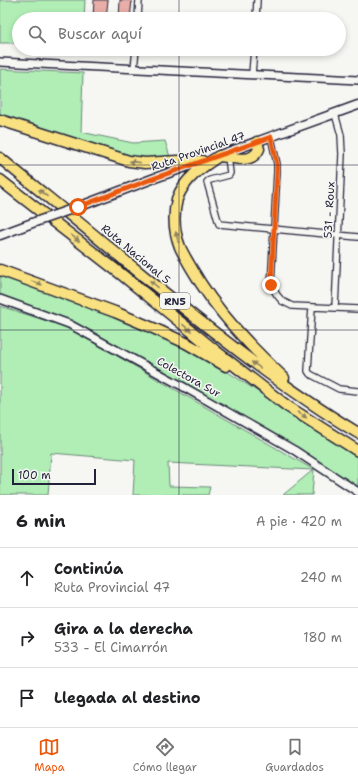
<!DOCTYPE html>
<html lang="es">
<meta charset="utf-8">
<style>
:root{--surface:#fff;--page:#f6f6f6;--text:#202124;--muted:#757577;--line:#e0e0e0;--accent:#ea580c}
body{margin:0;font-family:"Shantell Sans",sans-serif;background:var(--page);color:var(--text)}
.scale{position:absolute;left:12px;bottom:10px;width:84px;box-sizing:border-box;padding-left:4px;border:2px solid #22223b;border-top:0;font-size:11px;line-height:14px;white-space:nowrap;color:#22223b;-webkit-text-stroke:3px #f6f6f2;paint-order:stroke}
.stop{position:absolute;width:12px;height:12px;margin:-9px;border:3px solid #ea580c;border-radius:50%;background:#fff}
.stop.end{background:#ea580c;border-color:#fff;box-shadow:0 1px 4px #0008}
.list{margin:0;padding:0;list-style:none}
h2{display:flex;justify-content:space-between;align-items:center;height:52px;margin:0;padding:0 16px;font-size:17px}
h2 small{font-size:13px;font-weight:400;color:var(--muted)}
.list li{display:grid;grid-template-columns:26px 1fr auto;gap:12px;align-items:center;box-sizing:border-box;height:60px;padding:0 16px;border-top:1px solid var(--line)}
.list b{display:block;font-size:15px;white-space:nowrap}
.list p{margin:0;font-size:13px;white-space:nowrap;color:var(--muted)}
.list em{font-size:13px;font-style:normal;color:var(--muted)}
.icon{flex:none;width:22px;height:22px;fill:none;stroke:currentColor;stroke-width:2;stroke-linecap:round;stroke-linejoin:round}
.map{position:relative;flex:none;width:358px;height:495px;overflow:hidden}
.search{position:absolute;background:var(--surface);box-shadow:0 2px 6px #0003;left:12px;right:12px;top:12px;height:44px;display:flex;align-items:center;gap:10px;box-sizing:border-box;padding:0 14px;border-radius:22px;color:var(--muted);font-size:15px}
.sheet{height:232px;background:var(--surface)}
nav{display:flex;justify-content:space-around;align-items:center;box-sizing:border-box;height:56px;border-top:1px solid var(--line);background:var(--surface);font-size:11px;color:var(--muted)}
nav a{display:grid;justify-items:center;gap:2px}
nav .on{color:var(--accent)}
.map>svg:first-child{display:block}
.grass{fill:#b0eeb5;stroke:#698878}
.building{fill:#e8aea7;stroke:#22223b}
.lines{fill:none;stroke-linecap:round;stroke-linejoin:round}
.minor-casing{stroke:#22223b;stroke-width:8}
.tertiary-casing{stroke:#22223b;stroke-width:10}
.secondary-casing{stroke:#22223b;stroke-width:11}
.motorway-casing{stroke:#22223b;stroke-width:13}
.minor{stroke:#f6f6f2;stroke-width:5.5}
.tertiary{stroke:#f6f6f2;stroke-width:7}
.secondary{stroke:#f6f6f2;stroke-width:8}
.motorway{stroke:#f9e181;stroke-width:10}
.secondary-bridge-casing{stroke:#22223b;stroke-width:11;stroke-linecap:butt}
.secondary-bridge{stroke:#f6f6f2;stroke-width:8}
.oneway{fill:#8e825e}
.route{stroke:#ea580c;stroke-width:5}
.grid{fill:none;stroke:#22223b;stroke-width:1;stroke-opacity:0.55}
.labels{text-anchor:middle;stroke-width:3;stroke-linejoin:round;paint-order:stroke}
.shield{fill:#f6f6f2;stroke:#626272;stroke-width:1}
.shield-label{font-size:10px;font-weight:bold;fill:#22223b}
.street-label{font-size:11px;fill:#22223b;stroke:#f6f6f2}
</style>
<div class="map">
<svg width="358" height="495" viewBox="0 0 358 495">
<rect width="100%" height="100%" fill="#f6f6f2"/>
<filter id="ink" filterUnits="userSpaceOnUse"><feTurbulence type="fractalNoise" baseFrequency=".025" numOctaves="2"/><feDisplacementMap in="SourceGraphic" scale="8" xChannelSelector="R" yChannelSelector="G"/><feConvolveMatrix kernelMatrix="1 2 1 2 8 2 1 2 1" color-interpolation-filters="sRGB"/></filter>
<g filter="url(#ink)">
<!-- grass -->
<path class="grass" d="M0,0H85L84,19H19V43H0Z
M0,69L83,73L81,132L133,143L165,141L170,157L141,160L0,116Z
M0,272L131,320L208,359L286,410L358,456V486L292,445L269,431L71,321L0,295Z
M0,306L69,328L314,470L312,495H283L313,470L168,463L169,486L210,487L208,495H133L135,460L51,453L48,495H0Z"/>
<!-- building -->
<path class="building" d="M94,0H108L106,19L93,18Z
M120,0H132L130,19H119Z"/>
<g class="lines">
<!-- minor casing -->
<g class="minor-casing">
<path id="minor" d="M138,19L139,0
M256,19L257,0
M134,69L136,49
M252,74L254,49
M335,114L341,135L342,154L335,308
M271,137L277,164V172L271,285L277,295L282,301L292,306L358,309
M228,157L230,173L229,175L210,180L208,181L207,182L219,224L358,237
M312,307L308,371L310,374L339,389L358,391"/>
</g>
<!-- tertiary casing -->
<g class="tertiary-casing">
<path id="tertiary" d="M0,62L358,80
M0,299L69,324L182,386L294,450L358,492"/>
</g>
<!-- secondary casing -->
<g class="secondary-casing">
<path id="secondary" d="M220,155L358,105
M78,207L152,179L197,163
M0,235L35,222"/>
</g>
<!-- motorway casing -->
<g class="motorway-casing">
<path id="motorway" d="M0,120L129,161L145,163L177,161H202
M257,142L259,149C252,165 233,157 219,156C202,167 184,179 177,199C173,215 174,232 180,247C183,254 188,262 192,269C216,311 249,345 284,378
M0,158C41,192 83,225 124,260C199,321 275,383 358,433
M0,180L121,274L217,352L287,406L358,451
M0,270L115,312L153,328L186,343L226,366"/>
</g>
<!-- minor -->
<use href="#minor" class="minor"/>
<!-- tertiary -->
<use href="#tertiary" class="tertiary"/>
<!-- secondary -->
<use href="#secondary" class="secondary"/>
<!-- motorway -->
<use href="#motorway" class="motorway"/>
<!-- secondary-bridge casing -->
<g class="secondary-bridge-casing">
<path id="secondary-bridge" d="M35,222L78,207"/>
</g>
<!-- secondary-bridge -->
<use href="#secondary-bridge" class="secondary-bridge"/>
</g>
<!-- one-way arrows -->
<defs><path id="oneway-solid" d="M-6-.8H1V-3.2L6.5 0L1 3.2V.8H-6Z"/></defs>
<g class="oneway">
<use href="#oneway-solid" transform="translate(135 162) rotate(-173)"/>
<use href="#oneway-solid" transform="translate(43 193) rotate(-141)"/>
<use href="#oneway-solid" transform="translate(177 237) rotate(-104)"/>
<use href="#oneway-solid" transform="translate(75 238) rotate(38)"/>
<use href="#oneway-solid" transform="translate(37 283) rotate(20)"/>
<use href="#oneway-solid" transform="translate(154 284) rotate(-140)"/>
<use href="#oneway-solid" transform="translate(187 328) rotate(39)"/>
<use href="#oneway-solid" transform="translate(256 365) rotate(-145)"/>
<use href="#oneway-solid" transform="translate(302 415) rotate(33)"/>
</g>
</g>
<g class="lines" filter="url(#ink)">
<!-- route -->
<path class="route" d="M78,207L152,179L271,137L277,164V172L271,285"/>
</g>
<!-- grid -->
<path class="grid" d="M179,0V19M179,49V495M0,165H358M0,330H358"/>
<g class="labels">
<!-- shield labels -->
<rect class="shield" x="160" y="293" width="30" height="16" rx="3"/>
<g class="shield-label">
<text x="175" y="305">RN5</text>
</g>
<!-- street labels -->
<g class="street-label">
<text transform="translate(198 151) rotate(-19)" y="4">Ruta Provincial 47</text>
<text transform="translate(329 210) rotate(-87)" y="4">531 - Roux</text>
<text transform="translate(136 254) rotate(40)" y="4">Ruta Nacional 5</text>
<text transform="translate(189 377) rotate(29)" y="4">Colectora Sur</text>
</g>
</g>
</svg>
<div class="scale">100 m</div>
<div class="stop" style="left:78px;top:207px"></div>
<div class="stop end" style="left:271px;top:285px"></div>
<div class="search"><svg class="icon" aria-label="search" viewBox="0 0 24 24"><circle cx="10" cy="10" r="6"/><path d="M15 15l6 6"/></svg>Buscar aquí</div>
</div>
<section class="sheet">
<h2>6 min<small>A pie · 420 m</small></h2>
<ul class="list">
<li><svg class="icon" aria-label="ahead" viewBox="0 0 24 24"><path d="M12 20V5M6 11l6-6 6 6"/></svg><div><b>Continúa</b><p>Ruta Provincial 47</p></div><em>240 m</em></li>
<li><svg class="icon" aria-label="right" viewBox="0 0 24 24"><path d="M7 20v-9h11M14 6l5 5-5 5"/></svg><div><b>Gira a la derecha</b><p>533 - El Cimarrón</p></div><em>180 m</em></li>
<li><svg class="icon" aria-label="arrive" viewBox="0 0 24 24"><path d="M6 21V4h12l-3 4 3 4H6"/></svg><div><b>Llegada al destino</b></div></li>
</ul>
</section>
<nav>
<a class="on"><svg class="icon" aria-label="map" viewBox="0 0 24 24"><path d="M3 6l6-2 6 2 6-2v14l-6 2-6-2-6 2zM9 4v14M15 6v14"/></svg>Mapa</a>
<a><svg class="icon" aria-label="directions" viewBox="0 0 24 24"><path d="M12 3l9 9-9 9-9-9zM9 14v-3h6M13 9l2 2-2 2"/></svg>Cómo llegar</a>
<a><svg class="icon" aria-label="saved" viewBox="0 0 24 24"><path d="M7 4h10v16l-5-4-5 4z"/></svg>Guardados</a>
</nav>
